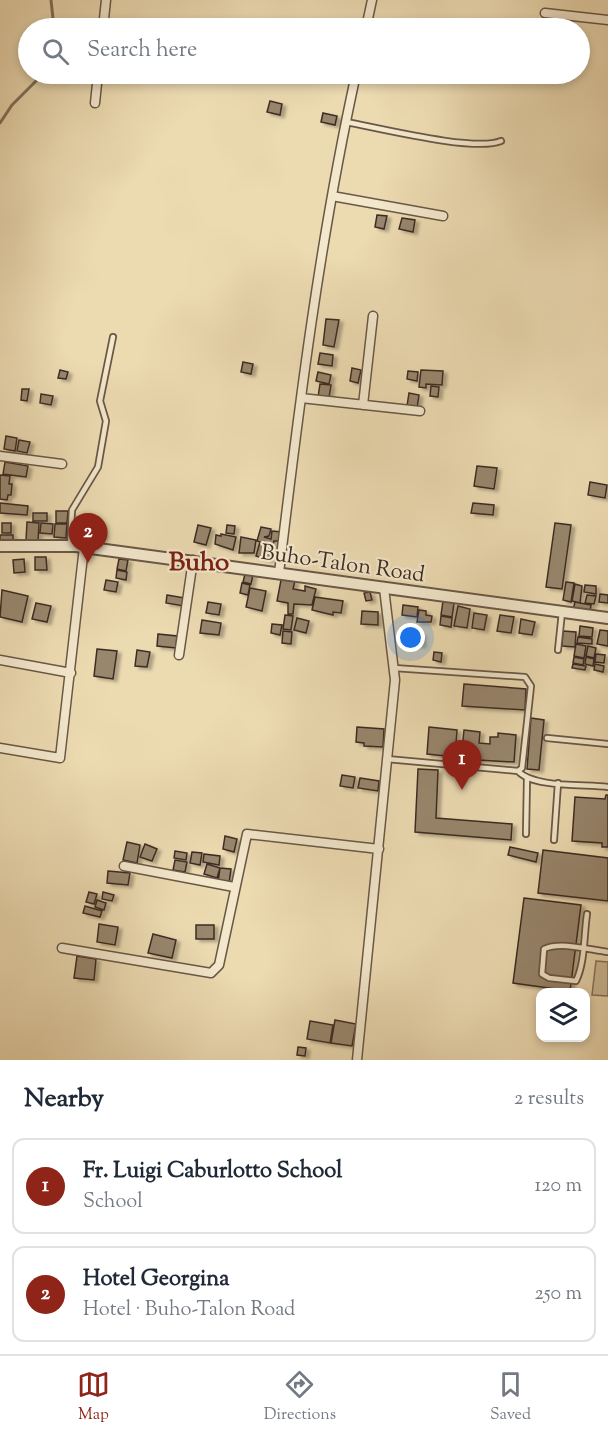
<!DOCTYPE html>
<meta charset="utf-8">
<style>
:root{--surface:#fff;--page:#f6f6f7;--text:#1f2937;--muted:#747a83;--line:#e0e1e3;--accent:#8f2418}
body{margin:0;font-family:"Sorts Mill Goudy",serif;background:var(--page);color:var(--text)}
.controls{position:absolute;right:18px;bottom:18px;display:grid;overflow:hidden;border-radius:12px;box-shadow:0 3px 9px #0003}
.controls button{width:54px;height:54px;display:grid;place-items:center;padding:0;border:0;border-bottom:2px solid var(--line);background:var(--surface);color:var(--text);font:30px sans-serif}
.you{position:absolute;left:411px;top:638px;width:21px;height:21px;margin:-15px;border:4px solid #fff;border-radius:50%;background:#1a73e8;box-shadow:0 0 0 9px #1a73e833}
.badge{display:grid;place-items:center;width:39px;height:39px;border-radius:50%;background:var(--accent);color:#fff;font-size:20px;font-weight:700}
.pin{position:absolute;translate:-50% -50px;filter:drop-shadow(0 2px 3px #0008)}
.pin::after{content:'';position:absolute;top:32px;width:21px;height:18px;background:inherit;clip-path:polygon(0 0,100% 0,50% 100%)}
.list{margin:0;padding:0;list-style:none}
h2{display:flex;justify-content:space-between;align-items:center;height:78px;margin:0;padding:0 24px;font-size:26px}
h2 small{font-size:20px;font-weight:400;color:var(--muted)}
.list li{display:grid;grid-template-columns:39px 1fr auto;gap:18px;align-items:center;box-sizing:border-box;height:96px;margin:0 12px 12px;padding:0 12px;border:2px solid var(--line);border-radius:12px}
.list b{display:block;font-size:22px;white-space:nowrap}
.list p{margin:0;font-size:20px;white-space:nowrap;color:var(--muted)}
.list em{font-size:20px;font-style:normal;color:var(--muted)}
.icon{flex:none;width:33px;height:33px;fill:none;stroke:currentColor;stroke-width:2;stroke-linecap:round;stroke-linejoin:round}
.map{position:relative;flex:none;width:608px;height:1060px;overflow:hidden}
.search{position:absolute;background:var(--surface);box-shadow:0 3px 9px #0003;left:18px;right:18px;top:18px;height:66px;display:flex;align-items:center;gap:15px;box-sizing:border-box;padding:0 21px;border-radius:33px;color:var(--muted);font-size:22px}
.sheet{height:294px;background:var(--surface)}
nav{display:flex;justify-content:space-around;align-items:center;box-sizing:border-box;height:84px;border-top:2px solid var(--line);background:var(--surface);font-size:16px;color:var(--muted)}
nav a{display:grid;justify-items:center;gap:3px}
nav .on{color:var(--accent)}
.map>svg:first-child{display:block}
.grass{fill:#cebc99;stroke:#86745e;stroke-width:1.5}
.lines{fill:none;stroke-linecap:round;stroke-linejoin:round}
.stream{stroke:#82715c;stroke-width:3}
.building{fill:#98866d;stroke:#3d2c24;stroke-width:1.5;filter:url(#shadow)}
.service-casing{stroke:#695847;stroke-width:8}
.minor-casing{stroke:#695847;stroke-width:11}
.tertiary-casing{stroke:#695847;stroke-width:14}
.service{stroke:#f3e7cc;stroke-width:4.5}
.minor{stroke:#f3e7cc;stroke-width:8}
.tertiary{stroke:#f3e7cc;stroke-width:10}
.labels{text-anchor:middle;stroke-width:4.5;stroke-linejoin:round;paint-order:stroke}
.street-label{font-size:22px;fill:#3d2c24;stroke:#f3e7cc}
.quarter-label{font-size:26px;font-weight:bold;fill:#7a1f14;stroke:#f3e7cc}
</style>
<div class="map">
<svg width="608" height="1060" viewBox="0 0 608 1060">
<defs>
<filter id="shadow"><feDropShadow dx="4" dy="2.5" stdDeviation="1.5" flood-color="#0004"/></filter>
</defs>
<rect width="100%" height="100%" fill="#ecdab1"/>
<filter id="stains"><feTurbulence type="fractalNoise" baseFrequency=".00333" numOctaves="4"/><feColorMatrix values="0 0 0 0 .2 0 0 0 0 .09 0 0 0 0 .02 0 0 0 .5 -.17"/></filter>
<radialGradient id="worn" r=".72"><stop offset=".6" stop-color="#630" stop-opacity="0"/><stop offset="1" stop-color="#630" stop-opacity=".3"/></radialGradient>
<!-- grass -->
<path class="grass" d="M596,961L608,962V996L592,995Z"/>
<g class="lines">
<!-- stream -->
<path class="stream" d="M51,0L54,28
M0,123L12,105L43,74"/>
</g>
<!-- building -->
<path class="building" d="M270,101L282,104L280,115L267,112Z
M323,113L337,116L335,125L321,122Z
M377,215L387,216L384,229L375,227Z
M402,218L415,220L413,232L399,229Z
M326,319L339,320L334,347L323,345Z
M320,353L333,355L332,366L318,364Z
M243,362L253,364L251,374L241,372Z
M352,368L361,370L358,383L350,381Z
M60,370L68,372L66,379L58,378Z
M421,370L443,371L442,385L426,384V388L419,387Z
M408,371L418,372L417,381L407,379Z
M318,372L331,375L329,384L316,381Z
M320,384L331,385L329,398L318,397Z
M431,386L439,387L438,397L430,396Z
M22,389H29L27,401L21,400Z
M409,393L419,395L417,408L407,406Z
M41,394L53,396L51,405L40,403Z
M6,436L17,438L15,451L4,449Z
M19,440L30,442L27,453L17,451Z
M5,462L28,466L26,477L3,474Z
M477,466L497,468L494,489L474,486Z
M0,475L10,476L9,484H12L11,495H8L7,500L0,499Z
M590,482L607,485L605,498L588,495Z
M0,503L28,506L27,515L0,513Z
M473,503L494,505L493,515L471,513Z
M56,511H68L67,523H56Z
M33,513H47V521H33Z
M27,522L39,523L38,541L26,540Z
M2,523H11V533H2Z
M41,523L53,524L52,534L40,533Z
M555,523L571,525L562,589L546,587Z
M55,524H67L66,538L54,537Z
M88,524H102L103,536H88Z
M198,525L211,528L206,545L194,542Z
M227,525L235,526L234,534L226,533Z
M261,527L271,529L269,536L264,537L271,539L272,531L282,532L281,541H274L269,560L256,556L260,542L257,541Z
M221,534L236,537L233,550L215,544L216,535L221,536Z
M0,535H13V541L0,542Z
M241,537L256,540L254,553H239Z
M35,557H46L47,570H35Z
M24,559L25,572L14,573L13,560Z
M119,559L128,560L126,571L117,569Z
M117,570L127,572L126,580L116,578Z
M245,574L253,575L251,584L243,582Z
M106,580L118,582L116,592L104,590Z
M281,580L295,581L293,589L305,591V586L316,589L312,605L294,604L293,614H288V603L277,601Z
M566,582L574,583L571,602L563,600Z
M242,583L250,585L248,595L240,593Z
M575,584L582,586L580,603L572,601Z
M585,585L596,586V594L584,592Z
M250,588L266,591L262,611L246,607Z
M2,590L28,596L22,622L0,617Z
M370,592L372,600L366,601L364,593Z
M600,594L608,595V603L599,602Z
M167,595L185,598L184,606L166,603Z
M587,595L596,596L594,604L585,603Z
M315,597L343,601L341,613L333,612V615L312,610Z
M443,601L454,603L452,617L441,615Z
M208,602L221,604L219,615L206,613Z
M575,602L591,605L590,612L573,610Z
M36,603L51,606L47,622L32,619Z
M403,605L418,607L417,617L402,615Z
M458,606L470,609L467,628L454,626Z
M419,610L426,611V615L432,616L431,622H417Z
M362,611L378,612V625L361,624Z
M474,613L487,615L484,630L472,628Z
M285,615L293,616L291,630L283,629Z
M500,615L514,617L511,633L497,631Z
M441,616L452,618L451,627L440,625Z
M297,618L309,621L306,633L294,630Z
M521,619L535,622L532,635L519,633Z
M202,620L221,623L219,635L200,633Z
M272,624L282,625L280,635L271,633Z
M580,626L593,628L592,637L579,636Z
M600,630L608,631V646L597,644Z
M283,631L292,632L291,644L282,643Z
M563,631L576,632L575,647L562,646Z
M406,633L422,634V645H406Z
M158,634L177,636L176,648L157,646Z
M578,637L592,639V644L577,643Z
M576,644L586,646L584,658L574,656Z
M588,646L596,648L594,658L586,656Z
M97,649L117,651L113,679L94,676Z
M137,650L150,652L147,667L135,666Z
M434,652L442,653L441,662L433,660Z
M596,654L605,655L604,663L595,662Z
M574,657L584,659L583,665L573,663Z
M586,657L594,659L593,666L585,664Z
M573,664L586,666L585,670L572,668Z
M595,664L604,666L603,672L594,670Z
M464,684L526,689L525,710L462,706Z
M531,718L544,720L539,770L527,769Z
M357,727L384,729L383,747L364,746V743L356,742Z
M429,727L457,730L455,757L427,754Z
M464,730L480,732L479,743L490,744V737H498V733L516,735L514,762L461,759Z
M418,769L438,770L436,818L512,824L511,840L415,832Z
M342,775L355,777L353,788L340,786Z
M360,778L379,781L378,791L358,788Z
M606,795H608V847H602V843L572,841L575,797L605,799Z
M225,836L237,839L234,852L223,849Z
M127,842L140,845L137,863L123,860Z
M145,844L157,849L152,861L140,857Z
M510,847L538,853L536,862L508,855Z
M543,850L608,858V901L538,893Z
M175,851L187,853L186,860L174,858Z
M192,852L202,853L200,865L190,863Z
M204,854L220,856L219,865L203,862Z
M175,860L187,862L185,872L173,870Z
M207,864L220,868L217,878L204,874Z
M220,868L231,869L229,883L218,882Z
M108,871L130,873L128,885L107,883Z
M89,892L97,894L94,904L86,902Z
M103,892L114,895L112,901L102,899Z
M524,898L581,905L570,991L513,983Z
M97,900L106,903L104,910L95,907Z
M85,906L102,911L100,917L83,913Z
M99,924L118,927L115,945L97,942Z
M196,925H214V939H196Z
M153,934L176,940L172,958L148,953Z
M77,956L96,959L94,980L74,978Z
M335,1020L356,1024L352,1046L331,1043Z
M310,1021L333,1025L330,1043L307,1039Z
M298,1047L306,1048L305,1056L297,1055Z"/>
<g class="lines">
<!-- service casing -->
<g class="service-casing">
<path id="service" d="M346,122C379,128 475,152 501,141
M70,546L72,510L98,467L106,421L100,401L113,337
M558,650L562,612
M547,738L608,744
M387,759L518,771L522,768L531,686L525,677L394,668
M518,771C533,788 585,784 608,787
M526,834L527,778
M554,840L558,783
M587,914C584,934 585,963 576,981L549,978L542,974L544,949C561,941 590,950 608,952"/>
</g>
<!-- minor casing -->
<g class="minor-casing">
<path id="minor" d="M545,13L608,20
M103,28L106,0
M366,28L372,0
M95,103L98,74
M332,196L443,216
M301,398L420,411
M363,405L373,316
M0,456L62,464
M279,573C299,406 320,238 356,74
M179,655L193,560
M0,660L71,673
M0,748L60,758L84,547
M124,866L234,887
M62,948L211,973L219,965L247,834L379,849
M357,1060L395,680L384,588"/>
</g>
<!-- tertiary casing -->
<g class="tertiary-casing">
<path id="tertiary" d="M0,546H76L608,618"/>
</g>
<!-- service -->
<use href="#service" class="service"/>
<!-- minor -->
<use href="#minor" class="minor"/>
<!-- tertiary -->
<use href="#tertiary" class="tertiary"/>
</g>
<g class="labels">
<!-- street labels -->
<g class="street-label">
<text transform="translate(343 562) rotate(8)" y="8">Buho-Talon Road</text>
</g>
<!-- quarter labels -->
<g class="quarter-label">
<text x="199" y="570">Buho</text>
</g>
</g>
<rect width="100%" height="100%" filter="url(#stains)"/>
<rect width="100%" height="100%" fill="url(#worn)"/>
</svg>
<div class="controls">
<button><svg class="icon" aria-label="layers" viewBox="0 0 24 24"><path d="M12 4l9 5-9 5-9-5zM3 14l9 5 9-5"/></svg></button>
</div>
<div class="you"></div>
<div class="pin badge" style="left:462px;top:790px">1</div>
<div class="pin badge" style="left:88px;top:563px">2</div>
<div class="search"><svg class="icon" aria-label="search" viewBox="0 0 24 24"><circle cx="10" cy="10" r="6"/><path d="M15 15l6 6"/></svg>Search here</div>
</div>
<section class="sheet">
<h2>Nearby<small>2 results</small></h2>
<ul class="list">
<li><span class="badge">1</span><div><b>Fr. Luigi Caburlotto School</b><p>School</p></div><em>120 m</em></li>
<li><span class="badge">2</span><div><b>Hotel Georgina</b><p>Hotel · Buho-Talon Road</p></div><em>250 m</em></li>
</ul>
</section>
<nav>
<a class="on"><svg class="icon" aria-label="map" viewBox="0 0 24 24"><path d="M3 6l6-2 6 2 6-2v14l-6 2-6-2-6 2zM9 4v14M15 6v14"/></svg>Map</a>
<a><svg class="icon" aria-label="directions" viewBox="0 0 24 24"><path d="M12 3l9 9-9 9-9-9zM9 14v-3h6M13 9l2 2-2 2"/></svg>Directions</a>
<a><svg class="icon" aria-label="saved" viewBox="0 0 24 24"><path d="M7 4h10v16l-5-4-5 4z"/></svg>Saved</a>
</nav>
